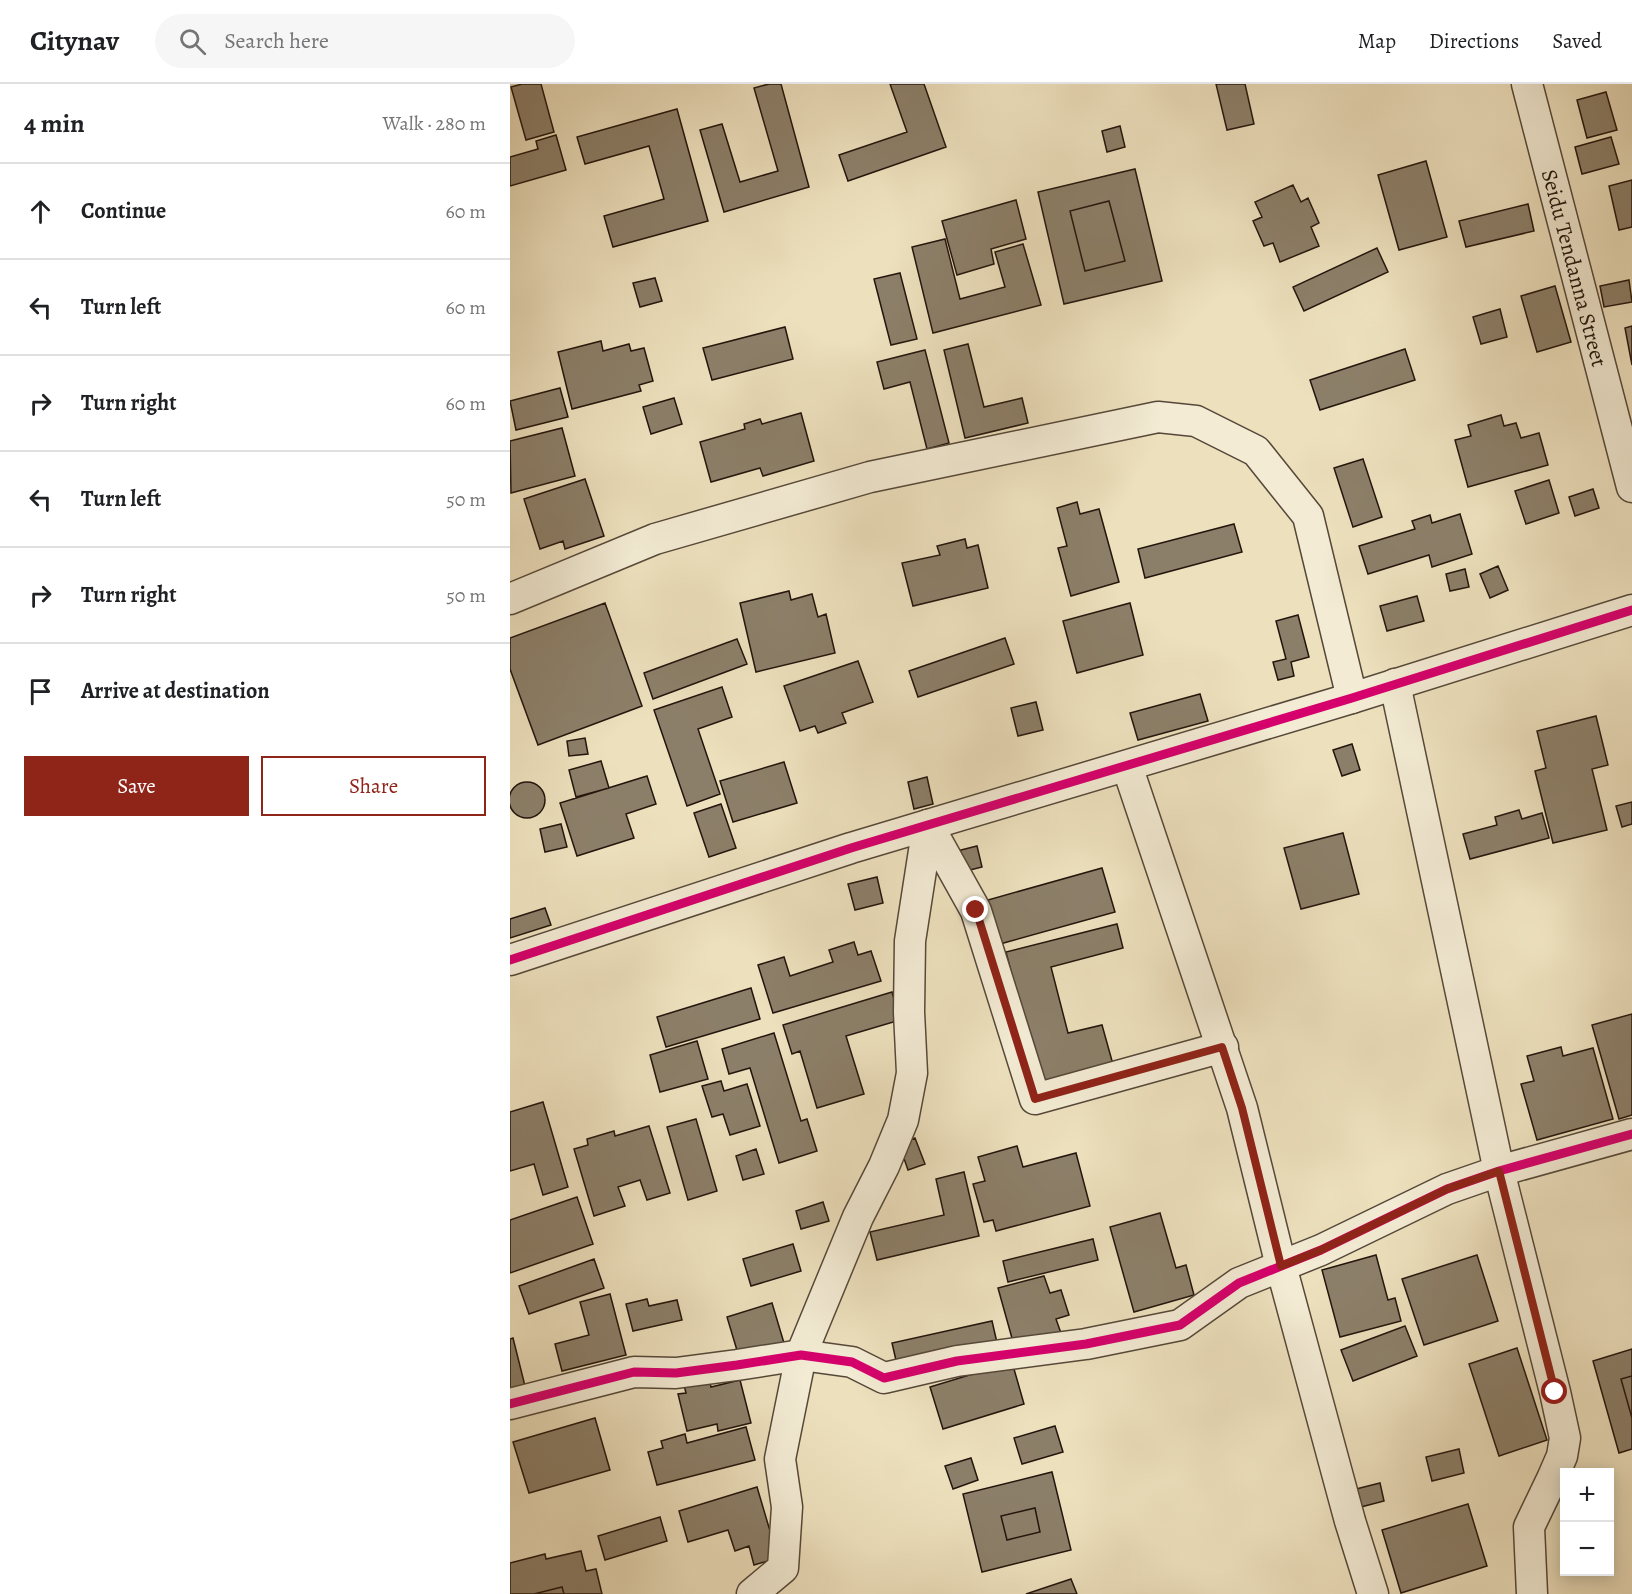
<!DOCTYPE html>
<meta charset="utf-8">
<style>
:root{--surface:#fff;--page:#f6f6f6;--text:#202124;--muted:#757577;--line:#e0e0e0;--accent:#8f2418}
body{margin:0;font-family:Alegreya,serif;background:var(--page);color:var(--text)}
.controls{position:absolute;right:18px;bottom:18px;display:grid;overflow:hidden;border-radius:0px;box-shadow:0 3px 15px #0003}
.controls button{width:54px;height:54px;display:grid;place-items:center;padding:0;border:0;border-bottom:2px solid var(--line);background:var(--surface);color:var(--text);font:30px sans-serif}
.stop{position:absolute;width:18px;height:18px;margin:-14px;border:4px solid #8f2418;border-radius:50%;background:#fff}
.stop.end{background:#8f2418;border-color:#fff;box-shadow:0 2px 6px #0008}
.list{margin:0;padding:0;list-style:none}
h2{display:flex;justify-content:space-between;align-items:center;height:78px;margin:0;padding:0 24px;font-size:26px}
h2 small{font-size:20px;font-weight:400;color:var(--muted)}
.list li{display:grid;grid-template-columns:39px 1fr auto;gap:18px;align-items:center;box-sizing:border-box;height:96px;padding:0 24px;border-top:2px solid var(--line)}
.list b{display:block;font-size:22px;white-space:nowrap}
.list em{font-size:20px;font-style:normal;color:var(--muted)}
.actions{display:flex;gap:12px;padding:18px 24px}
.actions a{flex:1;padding:14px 0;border:2px solid var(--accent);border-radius:0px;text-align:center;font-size:21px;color:var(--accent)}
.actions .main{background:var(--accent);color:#fff}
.icon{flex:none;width:33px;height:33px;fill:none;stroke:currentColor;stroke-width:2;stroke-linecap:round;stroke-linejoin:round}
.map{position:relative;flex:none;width:1122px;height:1510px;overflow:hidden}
header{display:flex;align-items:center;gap:36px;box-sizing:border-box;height:84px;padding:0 30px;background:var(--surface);border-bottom:2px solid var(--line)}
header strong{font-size:28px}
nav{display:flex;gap:33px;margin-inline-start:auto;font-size:21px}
.search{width:420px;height:54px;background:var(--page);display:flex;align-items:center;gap:15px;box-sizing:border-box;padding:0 21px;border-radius:33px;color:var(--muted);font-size:22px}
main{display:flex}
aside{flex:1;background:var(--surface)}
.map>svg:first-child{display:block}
.building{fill:#8c7f69;stroke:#23150d;stroke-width:1.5;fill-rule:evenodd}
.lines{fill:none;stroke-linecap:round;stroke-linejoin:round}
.street-casing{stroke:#564839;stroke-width:33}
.street{stroke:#f3ebd4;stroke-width:30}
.cycleway-casing{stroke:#f3ebd4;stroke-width:13}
.cycleway{stroke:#d6006c;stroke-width:9}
.route{stroke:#8f2418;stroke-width:8}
.labels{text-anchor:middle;stroke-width:6;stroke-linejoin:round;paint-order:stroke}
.street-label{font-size:22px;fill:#23150d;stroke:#f3ebd4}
</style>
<header>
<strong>Citynav</strong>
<div class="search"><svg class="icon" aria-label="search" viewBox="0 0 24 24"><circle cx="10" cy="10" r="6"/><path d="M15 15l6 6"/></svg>Search here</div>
<nav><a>Map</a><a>Directions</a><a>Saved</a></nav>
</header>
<main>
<aside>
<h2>4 min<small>Walk · 280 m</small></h2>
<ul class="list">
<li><svg class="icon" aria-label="ahead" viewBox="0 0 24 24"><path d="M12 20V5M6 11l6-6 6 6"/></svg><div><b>Continue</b></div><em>60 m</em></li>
<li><svg class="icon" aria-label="left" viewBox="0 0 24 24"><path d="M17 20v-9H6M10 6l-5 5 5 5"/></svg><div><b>Turn left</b></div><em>60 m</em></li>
<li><svg class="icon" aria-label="right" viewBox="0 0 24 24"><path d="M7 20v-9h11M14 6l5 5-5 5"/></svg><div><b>Turn right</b></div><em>60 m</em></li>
<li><svg class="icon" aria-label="left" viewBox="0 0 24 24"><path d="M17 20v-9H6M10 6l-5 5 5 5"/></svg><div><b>Turn left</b></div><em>50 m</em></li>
<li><svg class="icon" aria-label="right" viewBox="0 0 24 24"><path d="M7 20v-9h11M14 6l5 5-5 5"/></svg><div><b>Turn right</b></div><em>50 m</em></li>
<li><svg class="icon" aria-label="arrive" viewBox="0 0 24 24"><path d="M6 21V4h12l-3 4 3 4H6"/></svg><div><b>Arrive at destination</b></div></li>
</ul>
<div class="actions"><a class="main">Save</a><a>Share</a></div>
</aside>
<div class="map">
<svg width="1122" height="1510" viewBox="0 0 1122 1510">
<rect width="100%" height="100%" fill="#ede0bd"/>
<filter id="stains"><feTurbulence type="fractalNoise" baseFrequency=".00333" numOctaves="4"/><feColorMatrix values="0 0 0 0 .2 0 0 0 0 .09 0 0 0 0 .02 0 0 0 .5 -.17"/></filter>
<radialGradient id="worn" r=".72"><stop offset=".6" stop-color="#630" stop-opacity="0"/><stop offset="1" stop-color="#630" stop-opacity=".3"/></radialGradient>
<!-- building -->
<path class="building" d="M12,0H31L44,48L16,56L1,3Z
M259,0H271L299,103L214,128L190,46L212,40L230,98L268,87L244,4Z
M380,0H414L436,63L338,97L329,71L397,48Z
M706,0H735L744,40L717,46Z
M1096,8L1107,46L1077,54L1067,16Z
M167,25L198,137L103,163L94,132L154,115L139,62L75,80L67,53Z
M610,42L615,63L597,68L592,47Z
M46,51L56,86L0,102V73L28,65L26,57Z
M1101,53L1109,80L1072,90L1065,63Z
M916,77L937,153L889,166L868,91Z
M625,85L652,197L554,220L528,108ZM599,117L615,177L575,187L560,127Z
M1122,96V143L1109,146L1099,102Z
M783,101L791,118L798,114L809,139L801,143L809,162L770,178L763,159L754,162L743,137L752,133L745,118Z
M506,116L516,155L481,165L484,180L447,191L432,137Z
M599,117L615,177L575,187L560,127Z
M1018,120L1024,147L956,163L949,137Z
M435,155L450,215L495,203L485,168L513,160L531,221L423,249L402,163Z
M867,164L878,188L794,227L783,203Z
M390,189L407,255L381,261L364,195Z
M145,194L152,217L130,223L123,199Z
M1119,196L1122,218L1094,223L1090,202Z
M1045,202L1061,258L1027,268L1011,212Z
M990,225L997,253L971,260L963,233Z
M1122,242V281L1115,244Z
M275,243L283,275L202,296L193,264Z
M91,257L93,267L119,260L121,267L134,264L143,297L129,301L131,307L62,325L48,268Z
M458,260L474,323L512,314L518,339L455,354L434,266Z
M895,265L905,296L810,326L800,296Z
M415,266L439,359L417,365L400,298L374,305L367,278Z
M50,304L58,333L6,346L0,317Z
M164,314L172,340L141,350L133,323Z
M291,329L304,377L253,392L250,384L201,398L190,358L235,345L234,340L250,335L252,340Z
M991,331L994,342L1006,339L1011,354L1029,349L1038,381L958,403L945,356L961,352L958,341Z
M52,344L65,392L1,409L0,357Z
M853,375L872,433L843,443L824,384Z
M75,395L94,452L55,465L53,457L30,465L14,415Z
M1039,396L1049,429L1016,440L1005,407Z
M1083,405L1089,424L1065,432L1059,413Z
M567,418L570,430L589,425L609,498L561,512L548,464L557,462L547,424Z
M950,430L962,470L922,483L919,471L858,490L849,462L905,445L902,437L920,431L922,439Z
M724,440L732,468L635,494L628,465Z
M455,455L457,464L468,461L478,504L403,522L392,479L430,471L427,462Z
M988,482L998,506L980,514L970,490Z
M955,485L959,503L940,507L936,490Z
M279,507L281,516L302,510L308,533L316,530L325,569L246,588L230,519Z
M907,512L914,537L877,547L870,522Z
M95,519L132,622L28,661L0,585V554Z
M620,519L633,571L567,589L553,537Z
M788,531L799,573L781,578L784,592L768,596L763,578L776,575L766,537Z
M495,554L504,580L408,613L399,587Z
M227,555L237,580L143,615L134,589Z
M348,577L363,618L332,629L336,639L308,649L305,642L290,647L274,602Z
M212,603L222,633L188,645L210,710L177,722L144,626Z
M690,610L698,637L628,656L620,629Z
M526,618L533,646L508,652L501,624Z
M1086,632L1098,681L1082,685L1097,746L1043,759L1025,687L1036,684L1027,647Z
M75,654L78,670L59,672L57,657Z
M842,660L850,686L832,692L823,666Z
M91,677L99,704L66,713L59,686Z
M274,678L287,719L223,738L210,697Z
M137,692L146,720L116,730L124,754L67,772L50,719Z
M417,693L423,720L404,725L398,698Z
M-1 716a18 18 0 1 1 36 0a18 18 0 1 1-36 0Z
M1122,718V740L1112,743L1106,722Z
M211,720L226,764L199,773L184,729Z
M1009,726L1012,735L1032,729L1039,754L960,775L953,750L987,741L985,733Z
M51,740L57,763L35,768L30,745Z
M833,749L849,810L791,825L774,764Z
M467,762L472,783L448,789L443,768Z
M592,784L605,828L490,860L478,816Z
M367,793L373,819L345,826L338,800Z
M35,824L41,841L0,854V835Z
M607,840L613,864L541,883L558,949L592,941L604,984L530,1002L496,868Z
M344,858L348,871L361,867L371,897L263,929L248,881L274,873L280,892L323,878L319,866Z
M241,904L250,935L156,963L147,933Z
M382,908L390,936L336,952L354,1010L307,1024L290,967L282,970L273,941Z
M1122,930V1031L1109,1035L1082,941Z
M264,949L291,1037L297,1035L307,1067L269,1079L240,984L219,990L212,965Z
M187,957L198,995L150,1008L140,971Z
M1051,963L1053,972L1083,964L1103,1035L1027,1056L1011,1000L1024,997L1017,972Z
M211,997L214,1007L237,1000L250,1042L220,1051L213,1030L202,1033L192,1002Z
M33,1018L58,1103L33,1111L24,1080L0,1087V1028Z
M186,1035L207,1107L178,1116L157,1043Z
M139,1042L160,1109L137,1116L130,1096L108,1103L115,1122L84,1132L64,1065L78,1061L77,1055L104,1047L105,1052Z
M405,1054L415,1080L398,1086L389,1060Z
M507,1062L513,1083L566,1069L580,1122L486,1147L483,1136L474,1138L463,1100L475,1097L468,1073Z
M246,1065L254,1090L233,1096L226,1072Z
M454,1088L469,1152L367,1176L360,1148L434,1131L426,1095Z
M67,1113L83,1160L0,1189V1136Z
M313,1118L319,1137L291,1145L286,1127Z
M650,1129L666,1184L676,1181L684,1211L624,1228L600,1143Z
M583,1155L588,1176L498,1198L493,1177Z
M283,1160L291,1187L241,1202L233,1175Z
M866,1171L878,1216L885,1214L891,1237L830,1253L812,1186Z
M967,1171L988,1237L914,1261L892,1195Z
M84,1175L94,1204L19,1230L9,1202Z
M534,1192L540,1209L551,1206L559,1231L546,1235L552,1252L505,1265L488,1204Z
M100,1210L116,1271L52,1287L45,1260L79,1251L70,1218Z
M137,1215L139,1222L167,1216L172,1236L123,1247L116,1220Z
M262,1219L274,1259L229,1273L217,1233Z
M482,1237L488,1263L388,1285L382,1259Z
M895,1242L907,1272L843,1297L831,1266Z
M3,1254L16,1306L0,1310V1255Z
M1007,1264L1037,1356L989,1372L959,1280Z
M1122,1265V1292L1111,1295L1122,1334V1365L1109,1369L1083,1277Z
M502,1278L514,1320L433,1345L420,1303Z
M1122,1292V1334L1111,1295Z
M199,1295L201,1303L230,1296L241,1339L208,1347L207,1340L177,1347L168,1310L176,1309L174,1301Z
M85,1334L100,1386L19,1409L3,1358Z
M545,1342L553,1368L512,1380L504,1354Z
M236,1343L245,1376L147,1401L138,1368L153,1364L151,1357L175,1350L177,1359Z
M949,1365L954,1389L922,1397L916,1373Z
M461,1374L468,1396L443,1405L435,1382Z
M542,1388L561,1466L472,1488L453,1410ZM525,1424L530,1448L497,1456L491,1432Z
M870,1399L874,1417L847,1424L842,1406Z
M247,1403L268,1474L244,1481L239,1462L225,1467L218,1446L178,1458L169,1427Z
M958,1420L977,1482L891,1509L872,1446Z
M525,1424L530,1448L497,1456L491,1432Z
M150,1433L157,1457L95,1476L88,1452Z
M71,1467L76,1487L86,1485L92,1510H54L52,1503L24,1510H0V1479L35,1470L36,1475Z
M561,1495L567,1510H516Z
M52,1503L54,1510H24Z"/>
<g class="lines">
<!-- street casing -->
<g class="street-casing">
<g id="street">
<path id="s1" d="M1017,0L1122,403"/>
<path d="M0,515L145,455L360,393L648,333L686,337L746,367L798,432L842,614"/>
<path d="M885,600L989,1087L1045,1308L1055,1354L1052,1372L1042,1395L1019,1443L1022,1510"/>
<path d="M617,682L732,1024L771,1182L840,1437L863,1510"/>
<path d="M418,741L466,827L525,1015L713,963"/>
<path d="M0,876L341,764L842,614L1122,526"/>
<path d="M0,1320L124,1288L166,1289L227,1281L291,1271L342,1278L374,1294L447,1277L576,1260L670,1241L729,1199L811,1166L937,1105L989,1087L1122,1050"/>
<path d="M242,1510L273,1484L277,1423L270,1375L291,1271L348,1133L374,1082L393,1036L402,989L399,928L400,857L418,741"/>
</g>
</g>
<!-- street -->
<use href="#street" class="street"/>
<!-- cycleway casing -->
<g class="cycleway-casing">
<path id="cycleway" d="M0,876L341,764L842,614L1122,526
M0,1320L124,1288L166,1289L227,1281L291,1271L342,1278L374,1294L447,1277L576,1260L670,1241L729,1199L811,1166L937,1105L989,1087L1122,1050"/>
</g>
<!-- cycleway -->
<use href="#cycleway" class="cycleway"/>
</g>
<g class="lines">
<!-- route -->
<path class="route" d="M466,826L525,1015L712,963L732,1024L771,1182L811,1166L937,1105L989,1087L1045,1308"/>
</g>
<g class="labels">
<!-- street labels -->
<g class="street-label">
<text dy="8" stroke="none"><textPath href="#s1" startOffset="190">Seidu Tendanna Street</textPath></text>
</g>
</g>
<rect width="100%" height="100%" filter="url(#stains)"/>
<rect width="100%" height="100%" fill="url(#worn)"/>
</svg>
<div class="controls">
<button>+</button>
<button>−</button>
</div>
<div class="stop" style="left:1045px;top:1308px"></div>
<div class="stop end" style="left:466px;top:826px"></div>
</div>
</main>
